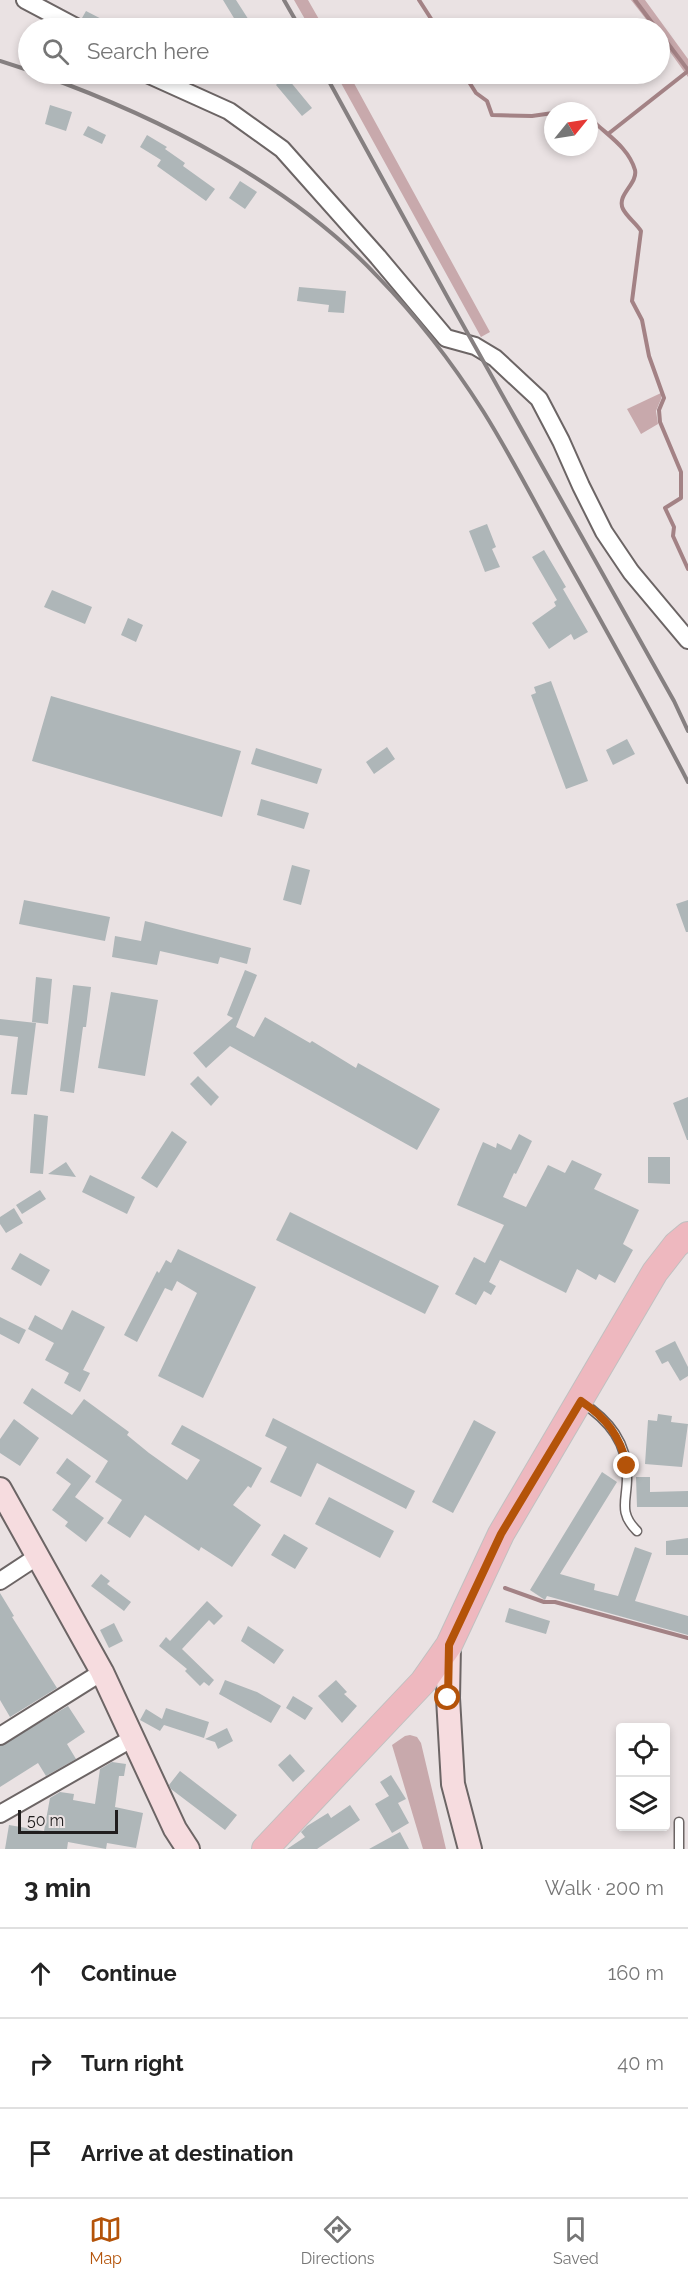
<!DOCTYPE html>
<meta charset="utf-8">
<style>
:root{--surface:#fff;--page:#f6f6f6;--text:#222;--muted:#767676;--line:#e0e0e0;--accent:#b45309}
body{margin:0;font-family:Raleway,sans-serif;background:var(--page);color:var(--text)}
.controls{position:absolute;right:18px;bottom:18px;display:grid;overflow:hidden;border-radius:6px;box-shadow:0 3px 9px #0003}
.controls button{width:54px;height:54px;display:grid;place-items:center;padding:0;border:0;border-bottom:2px solid var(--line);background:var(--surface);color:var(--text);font:30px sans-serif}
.compass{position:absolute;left:544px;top:102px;width:54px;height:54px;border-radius:50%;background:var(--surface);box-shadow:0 3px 9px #0003;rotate:60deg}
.scale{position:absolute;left:18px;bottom:15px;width:100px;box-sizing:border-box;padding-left:6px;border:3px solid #211e1e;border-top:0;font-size:16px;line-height:21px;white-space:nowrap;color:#211e1e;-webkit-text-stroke:4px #eae2e3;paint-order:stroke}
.stop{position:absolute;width:18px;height:18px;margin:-14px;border:4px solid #b45309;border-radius:50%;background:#fff}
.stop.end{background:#b45309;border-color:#fff;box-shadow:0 2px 6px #0008}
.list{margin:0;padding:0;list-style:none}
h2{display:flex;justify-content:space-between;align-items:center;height:78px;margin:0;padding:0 24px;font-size:26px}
h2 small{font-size:20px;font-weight:400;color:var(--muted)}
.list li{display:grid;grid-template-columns:39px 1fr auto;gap:18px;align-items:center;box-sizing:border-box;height:90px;padding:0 24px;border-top:2px solid var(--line)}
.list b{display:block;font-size:22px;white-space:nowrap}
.list em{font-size:20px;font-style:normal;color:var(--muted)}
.icon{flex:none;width:33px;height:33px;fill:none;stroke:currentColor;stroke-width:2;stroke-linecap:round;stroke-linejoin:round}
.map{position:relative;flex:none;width:688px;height:1849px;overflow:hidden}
.search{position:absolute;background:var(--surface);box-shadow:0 3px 9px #0003;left:18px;right:18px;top:18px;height:66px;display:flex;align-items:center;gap:15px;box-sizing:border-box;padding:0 21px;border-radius:33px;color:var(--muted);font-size:22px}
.sheet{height:348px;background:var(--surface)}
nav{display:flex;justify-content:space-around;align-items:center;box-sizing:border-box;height:84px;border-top:2px solid var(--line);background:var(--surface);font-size:16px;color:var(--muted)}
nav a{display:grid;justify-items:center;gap:3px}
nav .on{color:var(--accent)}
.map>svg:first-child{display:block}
.green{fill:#c8a9ac}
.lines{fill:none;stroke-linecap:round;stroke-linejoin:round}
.stream{stroke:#a38285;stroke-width:4}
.building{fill:#aeb6b8}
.lane-casing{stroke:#6c6565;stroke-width:11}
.street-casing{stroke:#6c6565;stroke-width:20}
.secondary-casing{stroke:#6c6565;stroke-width:26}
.primary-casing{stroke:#c1c0c0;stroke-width:28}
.lane{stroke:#fff;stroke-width:8}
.street{stroke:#fff;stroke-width:16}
.secondary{stroke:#f6dcdf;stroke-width:22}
.primary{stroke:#eeb8bf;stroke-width:26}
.rail{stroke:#868081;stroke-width:4}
.route{stroke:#b45309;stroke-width:8}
</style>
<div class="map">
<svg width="688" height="1849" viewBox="0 0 688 1849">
<rect width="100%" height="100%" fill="#eae2e3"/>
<!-- green -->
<path class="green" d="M294,0H308L324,28H310Z
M631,0H645L688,59V77L660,38V28H653Z
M336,74H349L490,332L481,337Z
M661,393V399L656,411L658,424L641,434L627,409Z
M410,1735L417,1737L421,1743L446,1849H423L392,1745L405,1736Z"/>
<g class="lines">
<!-- stream -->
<path class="stream" d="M419,0L437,28
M635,0L656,28
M660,33L688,70
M464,74L476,93L487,101L492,115L532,116L553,113
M560,111L575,108L581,111
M589,117C605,134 628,146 635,170C638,184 616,195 623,209C627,217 636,223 641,231L632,301L642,320L649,356L664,398L659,410L660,422L681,472V498L665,508L674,527L673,536L688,569
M608,134L688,71
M505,1588L544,1602H555L688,1638"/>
</g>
<!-- building -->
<path class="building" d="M223,0H236L254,28H240Z
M86,11L119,28H97L82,18Z
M270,74H284L312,108L302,116L276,85L277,84Z
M50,105L72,112L66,131L45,124Z
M88,126L106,135L102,144L83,135Z
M147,135L167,147L165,149L185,163L183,166L215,189L206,201L157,166L161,160L140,147Z
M240,181L257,192L245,209L229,198Z
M299,287L346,291L344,313L328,312L329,305L297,301Z
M487,524L496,547L492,549L500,567L485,572L469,531Z
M544,550L566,587L563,589L588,632L574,640L571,634L549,649L532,623L556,606L554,602L557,600L532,557Z
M52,590L92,607L85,624L44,607Z
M128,618L143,625L136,642L121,635Z
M551,681L588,781L566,789L531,695L536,693L534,687Z
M51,696L241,751L222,817L32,761Z
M627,739L635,754L613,765L606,750Z
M387,747L395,759L374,774L366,762Z
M256,748L322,769L317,784L251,764Z
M261,799L309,813L304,829L257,815Z
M292,865L310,870L301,905L283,900Z
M24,900L110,917L105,941L19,924Z
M688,900V932H686L676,904Z
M145,921L251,948L247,964L220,957L218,964L160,951L157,965L112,957L115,936L141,941Z
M245,970L257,975L236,1027L254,1037L265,1017L310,1043L312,1041L356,1068L358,1063L440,1109L417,1150L230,1046L206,1068L193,1053L233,1018L227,1015Z
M36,977L52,979L48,1024L32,1022Z
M73,985L91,987L86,1027H83L74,1093L60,1091Z
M111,992L158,1000L145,1076L98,1068Z
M0,1019L36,1023L27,1095L11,1094L18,1037L0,1035Z
M198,1076L219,1097L211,1106L190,1084Z
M688,1097V1140H687L673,1103Z
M34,1114L48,1116L43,1174L30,1173Z
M172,1131L187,1142L157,1188L141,1178Z
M519,1134L532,1141L516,1174L514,1173L503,1197L526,1207L548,1165L565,1173L572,1160L602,1174L594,1189L639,1210L623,1244L633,1250L615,1283L599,1274L596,1280L577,1269L566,1293L500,1260L489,1282L496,1286L491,1295L484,1291L476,1305L455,1294L474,1257L485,1263L504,1225L457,1205L477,1156L483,1142L496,1148L497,1143L511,1150Z
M648,1157H670V1184L648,1183Z
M66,1162L76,1177L48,1174Z
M90,1175L135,1197L127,1214L82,1192Z
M40,1190L46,1199L22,1214L16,1205Z
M14,1208L23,1223L6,1233L0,1224V1217Z
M290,1212L439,1286L425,1314L276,1240Z
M178,1249L256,1287L203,1398L158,1376L197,1293L177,1281L172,1291L165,1288L137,1342L124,1335L157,1271L159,1273L166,1260L171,1263Z
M20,1253L50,1270L41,1286L11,1269Z
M72,1310L105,1327L83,1370L90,1373L80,1392L64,1383L69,1373L45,1360L54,1343L28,1329L35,1315L62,1330Z
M0,1317L26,1330L19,1344L0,1334Z
M675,1341L688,1367V1376L680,1381L668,1361L662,1364L655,1351Z
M32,1388L72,1415L84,1399L129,1432L127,1435L149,1453L187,1480L200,1460L171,1444L182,1425L262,1468L251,1488L248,1486L233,1505L261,1525L232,1567L201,1547L199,1551L145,1515L130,1538L107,1523L122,1500L95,1482L108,1461L23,1403Z
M658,1414L672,1416L671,1422L688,1424L682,1467L645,1464L648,1420L657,1421Z
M273,1418L415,1491L406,1509L317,1463L301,1497L270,1482L287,1447L265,1436Z
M14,1419L39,1438L20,1466L0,1453V1439Z
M474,1420L496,1432L453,1513L432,1502Z
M67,1458L91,1476L75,1497L104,1518L86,1542L65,1526L68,1522L52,1510L71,1484L56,1473Z
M602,1472L617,1482L560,1574L595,1584L594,1590L618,1596L635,1547L652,1553L635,1601L688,1616V1635L547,1596L545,1600L530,1590Z
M636,1477H650V1492L688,1491V1507H637Z
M329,1497L394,1531L380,1558L315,1524Z
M284,1534L308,1548L295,1569L271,1555Z
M688,1538V1555H666V1541Z
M101,1574L110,1581L107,1584L131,1602L124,1611L91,1586Z
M0,1593L14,1616L12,1617L57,1688L10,1717L0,1700Z
M207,1601L223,1616L214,1625L209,1620L182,1649L214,1680L209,1686L204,1682L200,1686L185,1671L187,1669L159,1646L166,1637L170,1641Z
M509,1608L550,1621L546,1634L505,1622Z
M114,1623L123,1641L109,1648L100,1630Z
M248,1626L284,1650L274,1664L241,1641Z
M225,1680L257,1692L281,1706L271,1723L219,1694Z
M336,1680L347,1692L344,1694L357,1706L342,1723L318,1696Z
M293,1696L313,1708L305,1720L286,1708Z
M68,1706L85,1732L67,1744L76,1759L46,1776L38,1763L0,1787V1746Z
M166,1708L209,1722L204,1738L164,1725L160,1731L140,1720L146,1709L162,1719Z
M227,1728L233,1741L218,1749L215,1742L205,1739Z
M290,1754L305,1771L293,1782L278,1765Z
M112,1762L126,1764L124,1776H119L115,1807L143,1813L136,1848L107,1843L106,1849L68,1842L67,1849H5L9,1825L44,1831L50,1798L60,1792L74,1794L73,1800L95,1804L100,1769Z
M180,1771L237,1815L225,1830L171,1789L169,1785Z
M391,1775L406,1799L398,1803L409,1823L392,1833L375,1804L389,1796L380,1782Z
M350,1805L360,1820L317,1849H287L305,1837L301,1832L307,1826L328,1813L331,1818Z
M400,1832L409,1849H369Z"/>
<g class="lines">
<!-- lane casing -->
<g class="lane-casing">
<path id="lane" d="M581,1402C609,1420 628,1443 627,1478C627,1501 618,1512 637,1531
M679,1822V1849"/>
</g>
<!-- street casing -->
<g class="street-casing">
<path id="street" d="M25,0L78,28
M147,74L229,111L282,149L378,257L446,338L475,346L495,358L539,399L561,441L581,486L604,532L631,572L688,640
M0,1581L38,1556
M0,1736L102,1672
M0,1814L133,1738"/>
</g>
<!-- secondary casing -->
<g class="secondary-casing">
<path id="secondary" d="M0,1489L102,1672L175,1829L188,1849
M449,1645L448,1698L453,1784L470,1849"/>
</g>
<!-- primary casing -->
<g class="primary-casing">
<path id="primary" d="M265,1849L423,1682L449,1645L501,1534L655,1272L676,1245L688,1235"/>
</g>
<!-- lane -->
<use href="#lane" class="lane"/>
<!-- street -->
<use href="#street" class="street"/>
<!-- secondary -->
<use href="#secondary" class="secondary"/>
<!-- primary -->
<use href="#primary" class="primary"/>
<!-- rail -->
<path class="rail" d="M284,0L300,28
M0,61L28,70
M39,74C159,117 290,183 378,277C417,317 453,364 483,411C510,454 534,501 559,546C603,624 647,703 688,782
M325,74L449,300L674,701L688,731"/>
</g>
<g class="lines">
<!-- route -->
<path class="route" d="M448,1698L449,1645L501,1534L581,1401C606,1418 620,1435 627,1466"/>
</g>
</svg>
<div class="controls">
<button><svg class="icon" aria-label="locate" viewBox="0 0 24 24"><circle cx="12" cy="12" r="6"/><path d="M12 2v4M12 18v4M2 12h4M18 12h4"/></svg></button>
<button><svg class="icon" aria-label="layers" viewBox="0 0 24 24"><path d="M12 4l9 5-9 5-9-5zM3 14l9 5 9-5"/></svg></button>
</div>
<svg class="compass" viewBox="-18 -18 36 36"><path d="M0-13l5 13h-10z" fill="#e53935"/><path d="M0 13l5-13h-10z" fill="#767676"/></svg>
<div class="scale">50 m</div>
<div class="stop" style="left:448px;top:1698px"></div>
<div class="stop end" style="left:627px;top:1466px"></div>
<div class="search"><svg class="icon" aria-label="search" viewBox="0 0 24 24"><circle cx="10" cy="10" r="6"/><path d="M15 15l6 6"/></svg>Search here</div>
</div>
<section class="sheet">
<h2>3 min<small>Walk · 200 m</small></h2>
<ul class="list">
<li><svg class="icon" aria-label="ahead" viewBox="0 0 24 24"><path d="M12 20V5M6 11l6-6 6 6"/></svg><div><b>Continue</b></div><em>160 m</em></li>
<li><svg class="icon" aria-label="right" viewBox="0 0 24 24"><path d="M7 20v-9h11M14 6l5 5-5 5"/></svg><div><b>Turn right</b></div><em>40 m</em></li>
<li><svg class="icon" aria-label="arrive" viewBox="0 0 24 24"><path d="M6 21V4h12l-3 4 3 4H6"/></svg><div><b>Arrive at destination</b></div></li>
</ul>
</section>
<nav>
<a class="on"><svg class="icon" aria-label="map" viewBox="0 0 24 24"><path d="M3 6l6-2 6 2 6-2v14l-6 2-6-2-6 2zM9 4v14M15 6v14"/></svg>Map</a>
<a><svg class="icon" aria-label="directions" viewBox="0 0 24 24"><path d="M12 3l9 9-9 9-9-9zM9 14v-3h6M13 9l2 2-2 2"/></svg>Directions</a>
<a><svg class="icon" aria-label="saved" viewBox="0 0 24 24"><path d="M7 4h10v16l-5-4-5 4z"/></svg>Saved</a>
</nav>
